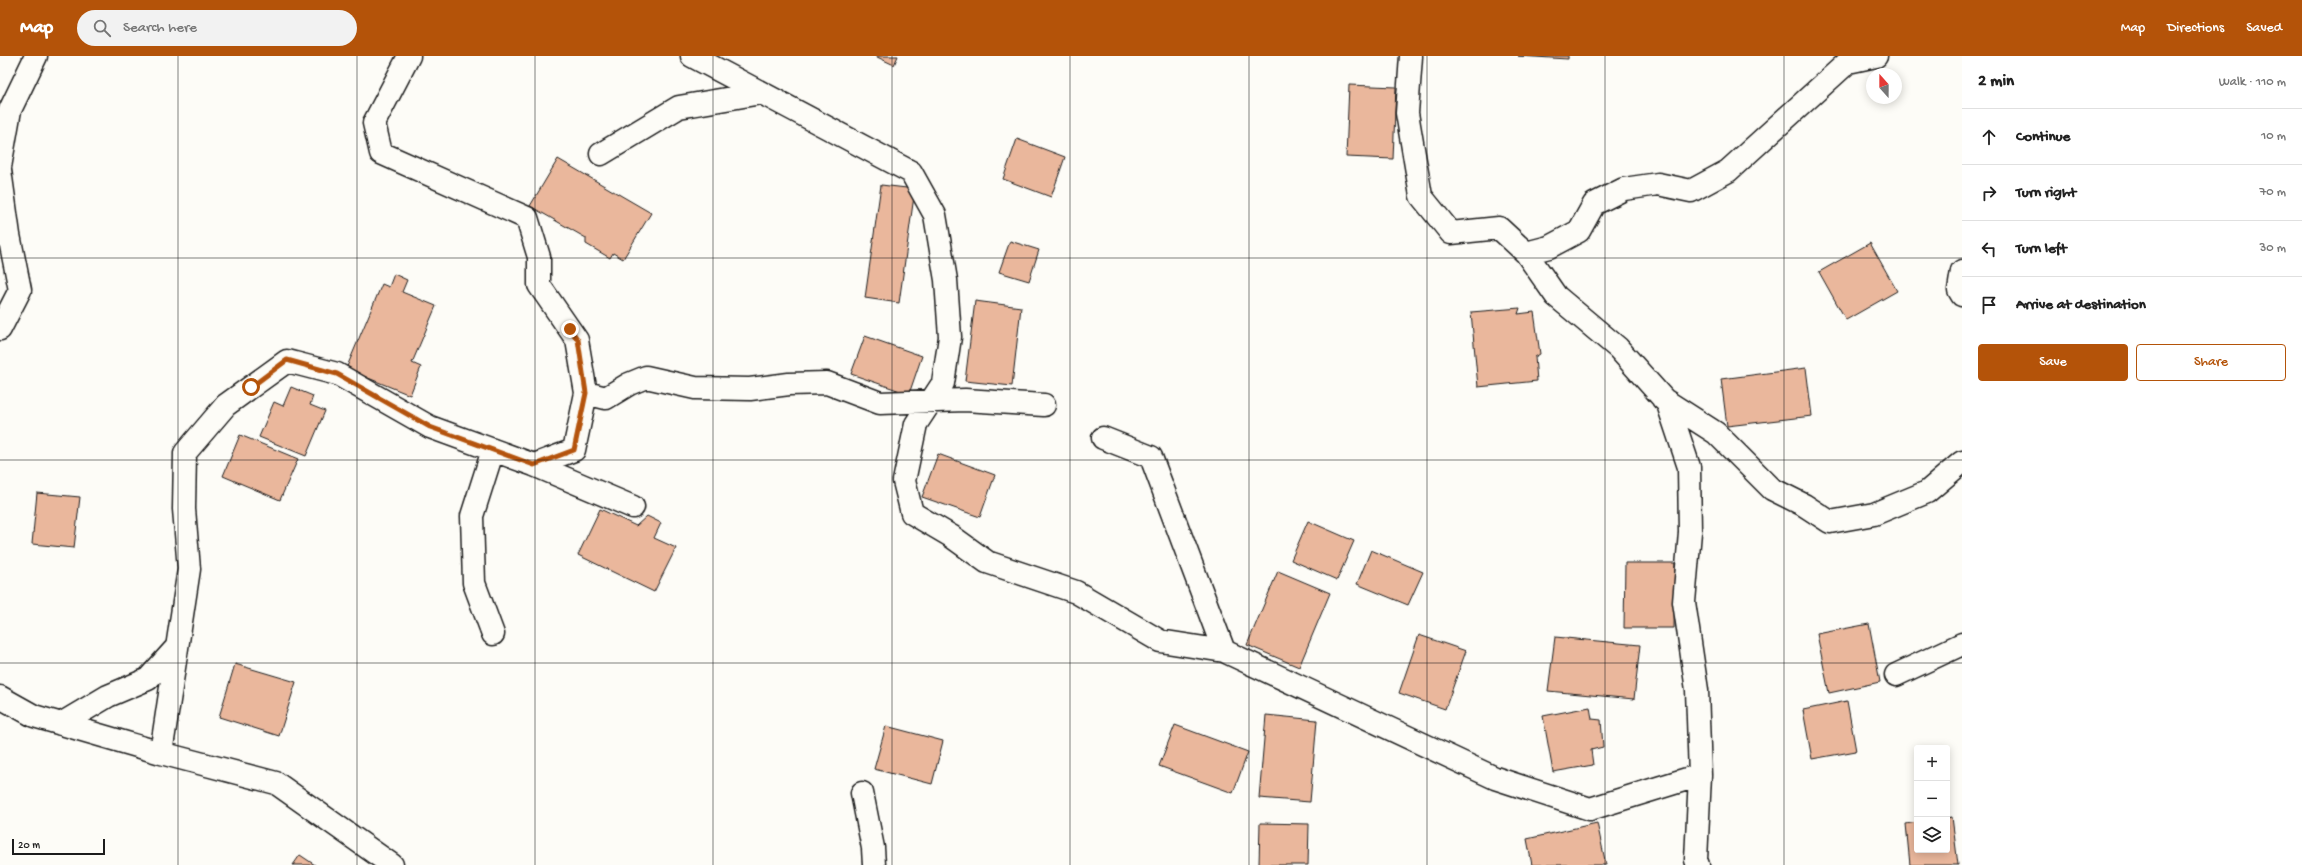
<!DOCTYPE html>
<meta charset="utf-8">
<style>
:root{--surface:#fff;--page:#f2f2f2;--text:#222;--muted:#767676;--line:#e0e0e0;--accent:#b45309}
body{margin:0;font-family:"Gochi Hand",sans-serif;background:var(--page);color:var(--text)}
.controls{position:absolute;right:12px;bottom:12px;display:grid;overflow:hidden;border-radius:4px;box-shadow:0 2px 10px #0003}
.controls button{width:36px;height:36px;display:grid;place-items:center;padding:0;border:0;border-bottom:1px solid var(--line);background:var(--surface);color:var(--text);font:20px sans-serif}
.compass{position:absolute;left:1866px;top:12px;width:36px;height:36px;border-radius:50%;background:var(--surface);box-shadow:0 2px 10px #0003;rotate:339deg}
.scale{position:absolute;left:12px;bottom:10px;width:93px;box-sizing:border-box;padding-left:4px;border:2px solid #1c1c1c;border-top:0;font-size:11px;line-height:14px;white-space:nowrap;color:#1c1c1c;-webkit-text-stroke:3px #fdfcf7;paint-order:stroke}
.stop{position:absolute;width:12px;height:12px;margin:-9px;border:3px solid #b45309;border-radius:50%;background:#fff}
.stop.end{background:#b45309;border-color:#fff;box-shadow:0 1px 4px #0008}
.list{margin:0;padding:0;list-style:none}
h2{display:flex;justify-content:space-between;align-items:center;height:52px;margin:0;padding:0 16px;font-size:17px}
h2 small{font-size:13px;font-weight:400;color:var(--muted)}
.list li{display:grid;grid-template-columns:26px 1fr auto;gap:12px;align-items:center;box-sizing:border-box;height:56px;padding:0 16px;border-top:1px solid var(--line)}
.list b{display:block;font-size:15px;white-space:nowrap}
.list em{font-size:13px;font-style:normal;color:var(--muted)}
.actions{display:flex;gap:8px;padding:12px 16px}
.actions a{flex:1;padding:9px 0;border:1px solid var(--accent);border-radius:4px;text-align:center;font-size:14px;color:var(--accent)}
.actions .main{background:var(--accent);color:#fff}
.icon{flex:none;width:22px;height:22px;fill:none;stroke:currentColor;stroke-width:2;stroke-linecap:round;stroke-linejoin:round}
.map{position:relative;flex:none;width:1962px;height:809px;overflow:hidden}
header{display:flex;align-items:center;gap:24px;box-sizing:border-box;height:56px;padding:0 20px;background:var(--accent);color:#fff}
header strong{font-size:19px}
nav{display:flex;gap:22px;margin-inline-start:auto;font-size:14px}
.search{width:280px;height:36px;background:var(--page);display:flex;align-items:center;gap:10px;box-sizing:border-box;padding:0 14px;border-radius:22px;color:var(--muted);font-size:15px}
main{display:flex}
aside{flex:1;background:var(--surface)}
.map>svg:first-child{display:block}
.building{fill:#eab79c;stroke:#1c1c1c}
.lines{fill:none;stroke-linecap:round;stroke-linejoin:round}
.minor-casing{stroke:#1c1c1c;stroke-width:25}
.minor{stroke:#fdfcf7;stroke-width:22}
.route{stroke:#b45309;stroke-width:5}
.grid{fill:none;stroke:#1c1c1c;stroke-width:1;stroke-opacity:0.55}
</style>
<header>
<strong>Map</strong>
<div class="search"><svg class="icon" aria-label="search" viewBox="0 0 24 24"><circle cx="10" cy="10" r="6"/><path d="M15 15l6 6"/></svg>Search here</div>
<nav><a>Map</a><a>Directions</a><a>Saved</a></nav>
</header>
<main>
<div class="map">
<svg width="1962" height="809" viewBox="0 0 1962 809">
<rect width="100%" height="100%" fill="#fdfcf7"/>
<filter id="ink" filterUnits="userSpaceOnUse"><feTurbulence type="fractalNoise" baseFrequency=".025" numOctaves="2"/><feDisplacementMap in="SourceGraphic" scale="8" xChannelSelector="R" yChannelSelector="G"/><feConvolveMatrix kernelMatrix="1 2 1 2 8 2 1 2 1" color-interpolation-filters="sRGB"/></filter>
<g filter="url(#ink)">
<!-- building -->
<path class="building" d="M875,0H898L894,9Z
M1518,0H1568V3Z
M1349,29L1396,31L1393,103L1346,101Z
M1017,83L1065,101L1051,141L1003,123Z
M558,103L651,157L623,203L613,197L610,202L586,188V182L530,150Z
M881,129L915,133L899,247L865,242Z
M1010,185L1039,194L1029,225L999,216Z
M1870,187L1897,235L1846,264L1819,216Z
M394,218L407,224L402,236L436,250L412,307L421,311L410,339L346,313L382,228L389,231Z
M975,245L1021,251L1012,330L965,325Z
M1520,252L1518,258L1534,256L1540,298L1535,301L1537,325L1478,331L1471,256Z
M865,280L922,300L909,338L851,318Z
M1806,312L1812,360L1727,370L1721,323Z
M291,331L313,340L310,349L325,355L306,400L259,381L274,346L283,350Z
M240,379L298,403L280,444L223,420Z
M938,398L995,419L980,461L922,441Z
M37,437L80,441L74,492L32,488Z
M600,453L636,470L647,460L661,467L654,482L676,492L654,536L578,499Z
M1308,465L1354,485L1337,524L1291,504Z
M1371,494L1423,516L1408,549L1357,528Z
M1625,507H1675L1674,572H1624Z
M1278,515L1330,537L1299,611L1247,589Z
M1869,568L1880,626L1829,637L1817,578Z
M1419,579L1466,595L1445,653L1399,637Z
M1555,581L1640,589L1634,643L1548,635Z
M235,608L296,626L279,680L219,661Z
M1847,645L1856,695L1812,703L1803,654Z
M1590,651L1592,663L1601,664L1603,691L1591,694L1593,709L1553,716L1543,660Z
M1266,659L1317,664L1310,746L1259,742Z
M1175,669L1248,696L1233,737L1159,710Z
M886,670L943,685L932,728L874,713Z
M1952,761L1958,809H1910L1906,768L1917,766V794H1947V762Z
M1260,767L1309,768L1308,809H1259Z
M1597,767L1606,809H1532L1527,783Z
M300,799L315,809H293Z"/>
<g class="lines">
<!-- minor casing -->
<g class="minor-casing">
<path id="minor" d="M409,0L374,67L381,97L527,162L539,201V229L577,284L586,337L574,394L534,409
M692,0L911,116L935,159L946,224L950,281L943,327L916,368L904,425L912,457L951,480L987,506L1076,536L1160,585L1224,595L1495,722L1590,753L1700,719
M1411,0L1407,57L1421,140L1451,177L1499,172L1526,197L1556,240L1618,292L1668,348L1689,411L1690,476L1684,546L1697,634L1700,719L1696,804L1698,809
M601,98L679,51L761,37
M0,111L10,54L36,0
M0,114L9,179L20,234L0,273
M1526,197L1549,191L1579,175L1594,148L1624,133L1658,128L1691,135L1728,115L1848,6L1876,0
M1962,215L1959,234L1962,239
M586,337L606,342L629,328L646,321L695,332L750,333L789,328L827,327L880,347L965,344L1044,349
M1663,343L1716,377L1772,433L1804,449L1830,466L1874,458L1927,436L1962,406
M1103,382L1151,401L1224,595
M493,578L474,527L472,460L493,394
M1896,619L1962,588
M0,641L34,660L161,697L276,727L392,809
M61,668L108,640L148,623L176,592
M161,697L189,513L184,453L185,397L226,349L287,305L337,318L430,371L534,409L633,451
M862,737L873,792L874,809"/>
</g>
<!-- minor -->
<use href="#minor" class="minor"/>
</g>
</g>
<g class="lines" filter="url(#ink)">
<!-- route -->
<path class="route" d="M251,331L287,304L337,318L430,371L534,409L574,394L586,337L578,284L570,273"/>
</g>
<!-- grid -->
<path class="grid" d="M178,0V809M357,0V809M535,0V809M713,0V809M892,0V809M1070,0V809M1249,0V809M1427,0V809M1605,0V809M1784,0V809M0,202H1962M0,404H1962M0,607H1962"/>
</svg>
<div class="controls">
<button>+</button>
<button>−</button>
<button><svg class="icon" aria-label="layers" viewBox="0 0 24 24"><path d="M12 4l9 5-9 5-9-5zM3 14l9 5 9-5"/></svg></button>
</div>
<svg class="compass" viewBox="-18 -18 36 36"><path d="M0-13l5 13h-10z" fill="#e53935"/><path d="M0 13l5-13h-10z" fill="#767676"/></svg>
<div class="scale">20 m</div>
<div class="stop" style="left:251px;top:331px"></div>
<div class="stop end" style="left:570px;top:273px"></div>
</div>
<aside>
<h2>2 min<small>Walk · 110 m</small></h2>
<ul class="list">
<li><svg class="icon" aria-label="ahead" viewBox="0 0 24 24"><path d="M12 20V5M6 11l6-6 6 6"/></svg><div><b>Continue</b></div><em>10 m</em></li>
<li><svg class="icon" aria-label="right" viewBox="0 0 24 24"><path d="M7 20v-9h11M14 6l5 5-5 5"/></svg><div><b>Turn right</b></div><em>70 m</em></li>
<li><svg class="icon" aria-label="left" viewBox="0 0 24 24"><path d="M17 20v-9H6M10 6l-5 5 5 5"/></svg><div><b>Turn left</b></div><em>30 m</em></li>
<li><svg class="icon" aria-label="arrive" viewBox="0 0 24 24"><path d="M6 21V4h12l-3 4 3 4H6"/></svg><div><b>Arrive at destination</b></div></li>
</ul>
<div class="actions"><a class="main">Save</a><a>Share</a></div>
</aside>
</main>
